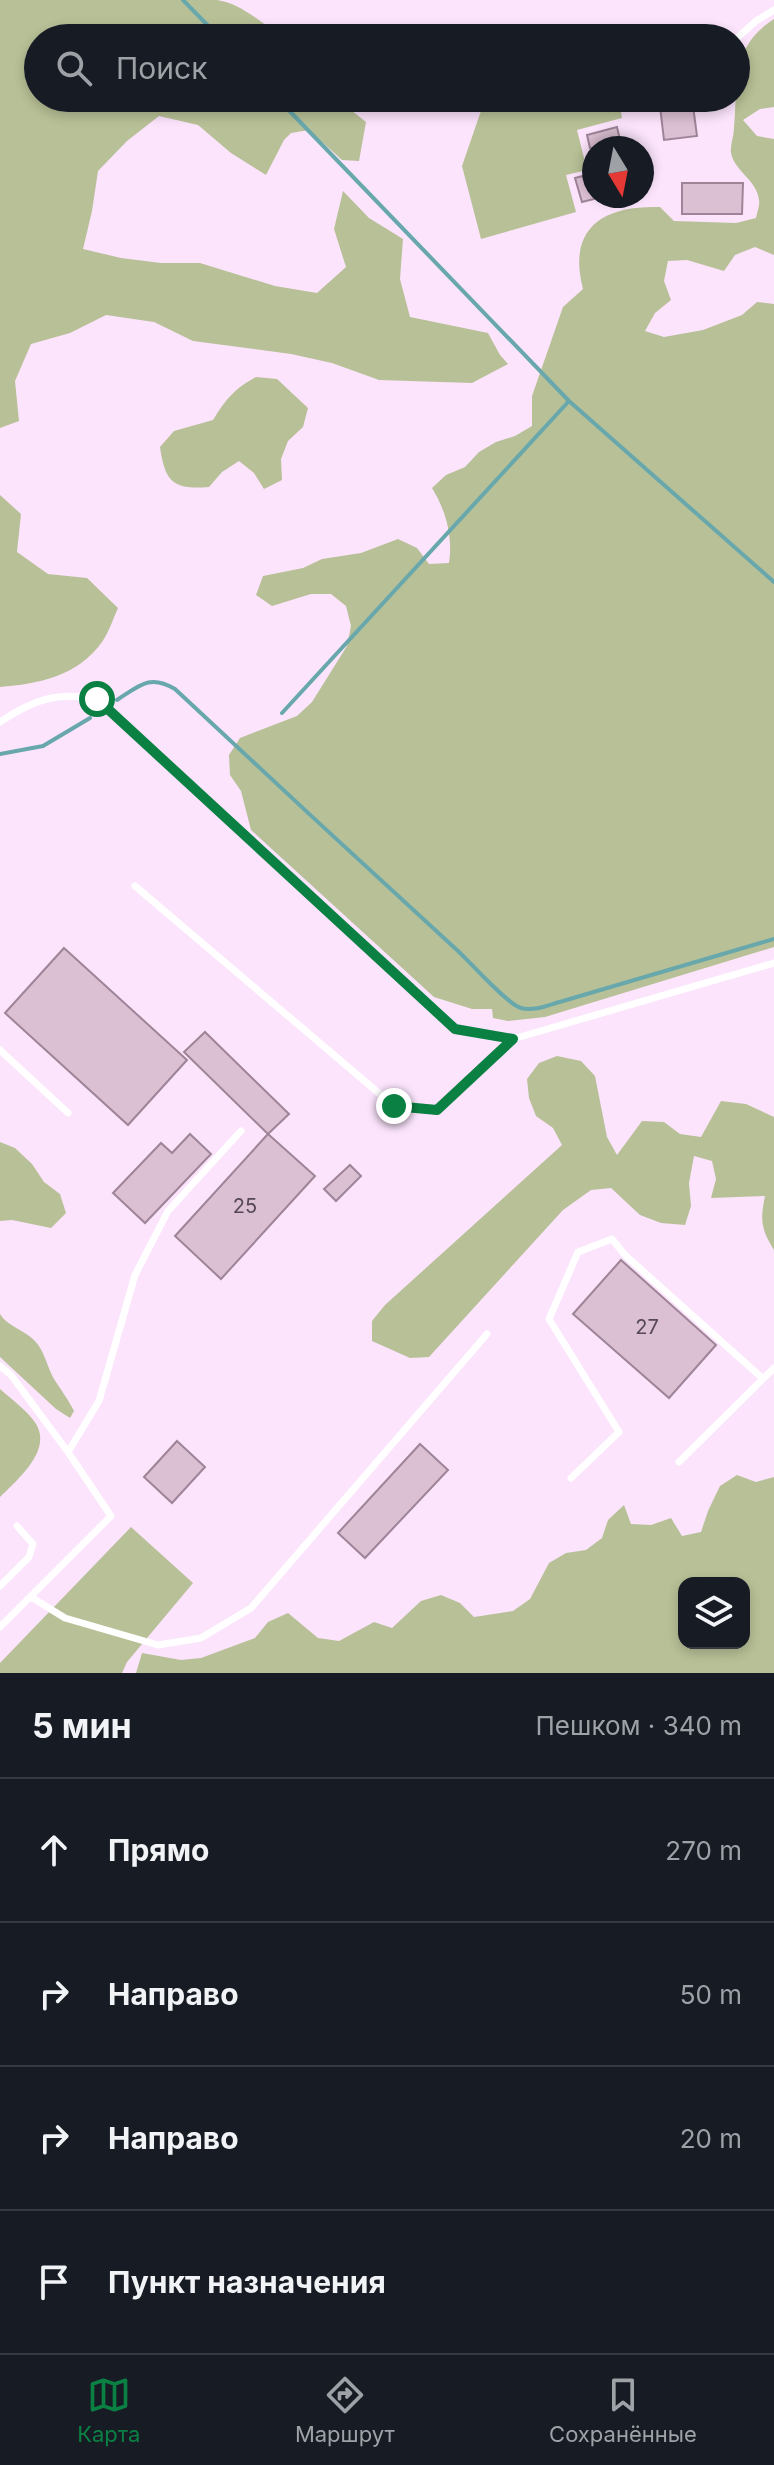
<!DOCTYPE html>
<html lang="ru">
<meta charset="utf-8">
<style>
:root{--surface:#171b24;--page:#20242c;--text:#f1f3f6;--muted:#9ea1a6;--line:#363941;--accent:#0b8043}
body{margin:0;font-family:Inter,sans-serif;background:var(--page);color:var(--text)}
.controls{position:absolute;right:24px;bottom:24px;display:grid;overflow:hidden;border-radius:16px;box-shadow:0 4px 12px #0003}
.controls button{width:72px;height:72px;display:grid;place-items:center;padding:0;border:0;border-bottom:2px solid var(--line);background:var(--surface);color:var(--text);font:40px sans-serif}
.compass{position:absolute;left:582px;top:136px;width:72px;height:72px;border-radius:50%;background:var(--surface);box-shadow:0 4px 12px #0003;rotate:170deg}
.stop{position:absolute;width:24px;height:24px;margin:-18px;border:6px solid #0b8043;border-radius:50%;background:#fff}
.stop.end{background:#0b8043;border-color:#fff;box-shadow:0 2px 8px #0008}
.list{margin:0;padding:0;list-style:none}
h2{display:flex;justify-content:space-between;align-items:center;height:104px;margin:0;padding:0 32px;font-size:34px}
h2 small{font-size:26px;font-weight:400;color:var(--muted)}
.list li{display:grid;grid-template-columns:52px 1fr auto;gap:24px;align-items:center;box-sizing:border-box;height:144px;padding:0 32px;border-top:2px solid var(--line)}
.list b{display:block;font-size:30px;white-space:nowrap}
.list em{font-size:26px;font-style:normal;color:var(--muted)}
.icon{flex:none;width:44px;height:44px;fill:none;stroke:currentColor;stroke-width:2;stroke-linecap:round;stroke-linejoin:round}
.map{position:relative;flex:none;width:774px;height:1673px;overflow:hidden}
.search{position:absolute;background:var(--surface);box-shadow:0 4px 12px #0003;left:24px;right:24px;top:24px;height:88px;display:flex;align-items:center;gap:20px;box-sizing:border-box;padding:0 28px;border-radius:44px;color:var(--muted);font-size:30px}
.sheet{height:680px;background:var(--surface)}
nav{display:flex;justify-content:space-around;align-items:center;box-sizing:border-box;height:112px;border-top:2px solid var(--line);background:var(--surface);font-size:22px;color:var(--muted)}
nav a{display:grid;justify-items:center;gap:4px}
nav .on{color:var(--accent)}
.map>svg:first-child{display:block}
.green{fill:#b8c097;fill-rule:evenodd}
.lines{fill:none;stroke-linecap:round;stroke-linejoin:round}
.stream{stroke:#68a8ac;stroke-width:4}
.building{fill:#dbbfd2;stroke:#9e8496;stroke-width:2}
.service{stroke:#fff;stroke-width:7}
.route{stroke:#0b8043;stroke-width:10}
.labels{text-anchor:middle;stroke-width:6;stroke-linejoin:round;paint-order:stroke}
.number-label{font-size:20px;fill:#564854}
</style>
<div class="map">
<svg width="774" height="1673" viewBox="0 0 774 1673">
<rect width="100%" height="100%" fill="#fbe4fc"/>
<!-- green -->
<path class="green" d="M0,0H217C240,3 264,24 283,38H38V98H336L366,122L359,161L342,160L309,130L291,133L284,140L266,175L231,153L198,125L159,116L127,141L98,171L92,211L83,249L121,258L161,263H200L275,286L317,293L346,267L334,229L343,191L369,218L403,239L400,279L410,317L488,333L500,355L508,364L472,383L379,380L332,363L291,354L193,341L154,322L106,315L70,333L31,344L15,381L19,421L0,428Z
M774,19V107L760,109L743,120L757,136L774,139V255L755,247L735,255L724,271L687,260L668,261L664,281L671,300L655,313L645,331L664,337L703,330L742,315L757,302L774,304V947L545,1017L508,1021L493,1018L492,1009H472L434,997L251,830L241,791L230,775L229,755L240,738L297,716L312,702L347,646L351,626L346,606L331,594H311L272,606L256,595L263,576L303,568L322,559L361,553L398,539L417,548L429,564L449,563C453,536 446,511 432,488L446,475L465,467L479,452L496,442L515,436L532,426V396L563,307L583,289C567,228 603,205 660,207L674,221L736,223L756,218C757,213 760,205 759,200C757,180 735,172 731,153C730,145 734,136 734,128C738,84 730,47 774,19Z
M496,98H619L622,118L577,130L587,170L566,175L576,212L481,239L462,166L482,108Z
M256,377L277,379L308,408L303,427L288,441L281,459L282,480L264,489L254,473L239,461L222,472L209,487C173,490 165,482 160,447L174,431L213,420C226,399 234,389 256,377Z
M0,495L21,514L17,552L48,574L87,578L118,608C113,619 109,632 102,642C78,676 38,684 0,687Z
M557,1056L581,1061L595,1076L607,1137L617,1155L642,1121L664,1122L680,1134L701,1137L721,1101L746,1104L774,1117V1250C761,1229 760,1220 765,1196L711,1198L716,1179L712,1161L694,1156L689,1183L691,1206L685,1225L661,1223L640,1215L611,1188L591,1190L563,1210L429,1357L410,1358L372,1341V1321L385,1305L562,1145L553,1128L536,1116L529,1098L527,1079L539,1063Z
M0,1142L15,1148L32,1164L44,1182L60,1194L66,1213L51,1228L12,1220L0,1221Z
M0,1314C7,1326 24,1330 34,1340C45,1351 47,1367 54,1379C61,1390 68,1399 74,1411L70,1418L56,1409L0,1357Z
M0,1389C11,1399 25,1409 34,1421C55,1448 18,1479 0,1497Z
M737,1475L756,1482L774,1477V1673H136L142,1653L181,1660L201,1658L255,1638L268,1622L288,1613L318,1638L339,1641L374,1622L392,1628L421,1601L441,1595L460,1603L474,1617L513,1611L530,1599L549,1563L566,1553L586,1550L602,1538L608,1520L624,1505L631,1524L651,1525L671,1518L682,1536L701,1532L708,1511L720,1486ZM684,1583H744V1643H684Z
M131,1527L193,1583L127,1662L122,1673H0V1663Z"/>
<g class="lines">
<!-- stream -->
<path class="stream" d="M183,0L220,38
M277,98L569,401L774,582
M117,700C140,685 150,674 175,689C269,777 363,864 458,951C471,963 507,1004 521,1008C534,1012 551,1004 563,1001L774,939
M282,713L569,401
M0,754L43,746L90,718"/>
</g>
<!-- building -->
<path class="building" d="M659,98H692L697,136L664,140Z
M617,127L622,148H590L587,135Z
M594,173V199L582,202L575,178Z
M682,183H743L742,214H682Z
M64,948L187,1060L128,1125L5,1013Z
M205,1032L289,1114L268,1134L315,1176L221,1279L175,1236L268,1134L184,1052Z
M190,1134L211,1154L145,1223L113,1193L161,1143L172,1153Z
M350,1165L361,1176L336,1201L324,1189Z
M621,1260L716,1345L669,1398L573,1314Z
M177,1441L205,1467L172,1503L144,1477Z
M420,1444L448,1470L365,1558L338,1533Z"/>
<g class="lines">
<!-- service -->
<path class="service" d="M736,39L756,21L774,10
M0,722C33,700 57,691 97,699L455,1029L513,1039L774,963
M135,886L394,1106L437,1110L513,1039
M0,1050L68,1113
M0,1366L11,1375L68,1452
M679,1462L774,1368
M571,1478L619,1432L549,1319L578,1252L612,1239L625,1255L762,1378
M0,1586L29,1557L33,1544L17,1526
M31,1597L65,1618L158,1645L201,1638L251,1608L487,1334
M0,1627L111,1516L68,1452L99,1401L135,1275L168,1211L241,1131"/>
</g>
<g class="lines">
<!-- route -->
<path class="route" d="M97,699L455,1029L513,1039L437,1110L394,1106"/>
</g>
<g class="labels">
<!-- number labels -->
<g class="number-label">
<text x="245" y="1213">25</text>
<text x="647" y="1334">27</text>
</g>
</g>
</svg>
<div class="controls">
<button><svg class="icon" aria-label="layers" viewBox="0 0 24 24"><path d="M12 4l9 5-9 5-9-5zM3 14l9 5 9-5"/></svg></button>
</div>
<svg class="compass" viewBox="-18 -18 36 36"><path d="M0-13l5 13h-10z" fill="#e53935"/><path d="M0 13l5-13h-10z" fill="#9ea1a6"/></svg>
<div class="stop" style="left:97px;top:699px"></div>
<div class="stop end" style="left:394px;top:1106px"></div>
<div class="search"><svg class="icon" aria-label="search" viewBox="0 0 24 24"><circle cx="10" cy="10" r="6"/><path d="M15 15l6 6"/></svg>Поиск</div>
</div>
<section class="sheet">
<h2>5 мин<small>Пешком · 340 m</small></h2>
<ul class="list">
<li><svg class="icon" aria-label="ahead" viewBox="0 0 24 24"><path d="M12 20V5M6 11l6-6 6 6"/></svg><div><b>Прямо</b></div><em>270 m</em></li>
<li><svg class="icon" aria-label="right" viewBox="0 0 24 24"><path d="M7 20v-9h11M14 6l5 5-5 5"/></svg><div><b>Направо</b></div><em>50 m</em></li>
<li><svg class="icon" aria-label="right" viewBox="0 0 24 24"><path d="M7 20v-9h11M14 6l5 5-5 5"/></svg><div><b>Направо</b></div><em>20 m</em></li>
<li><svg class="icon" aria-label="arrive" viewBox="0 0 24 24"><path d="M6 21V4h12l-3 4 3 4H6"/></svg><div><b>Пункт назначения</b></div></li>
</ul>
</section>
<nav>
<a class="on"><svg class="icon" aria-label="map" viewBox="0 0 24 24"><path d="M3 6l6-2 6 2 6-2v14l-6 2-6-2-6 2zM9 4v14M15 6v14"/></svg>Карта</a>
<a><svg class="icon" aria-label="directions" viewBox="0 0 24 24"><path d="M12 3l9 9-9 9-9-9zM9 14v-3h6M13 9l2 2-2 2"/></svg>Маршрут</a>
<a><svg class="icon" aria-label="saved" viewBox="0 0 24 24"><path d="M7 4h10v16l-5-4-5 4z"/></svg>Сохранённые</a>
</nav>
